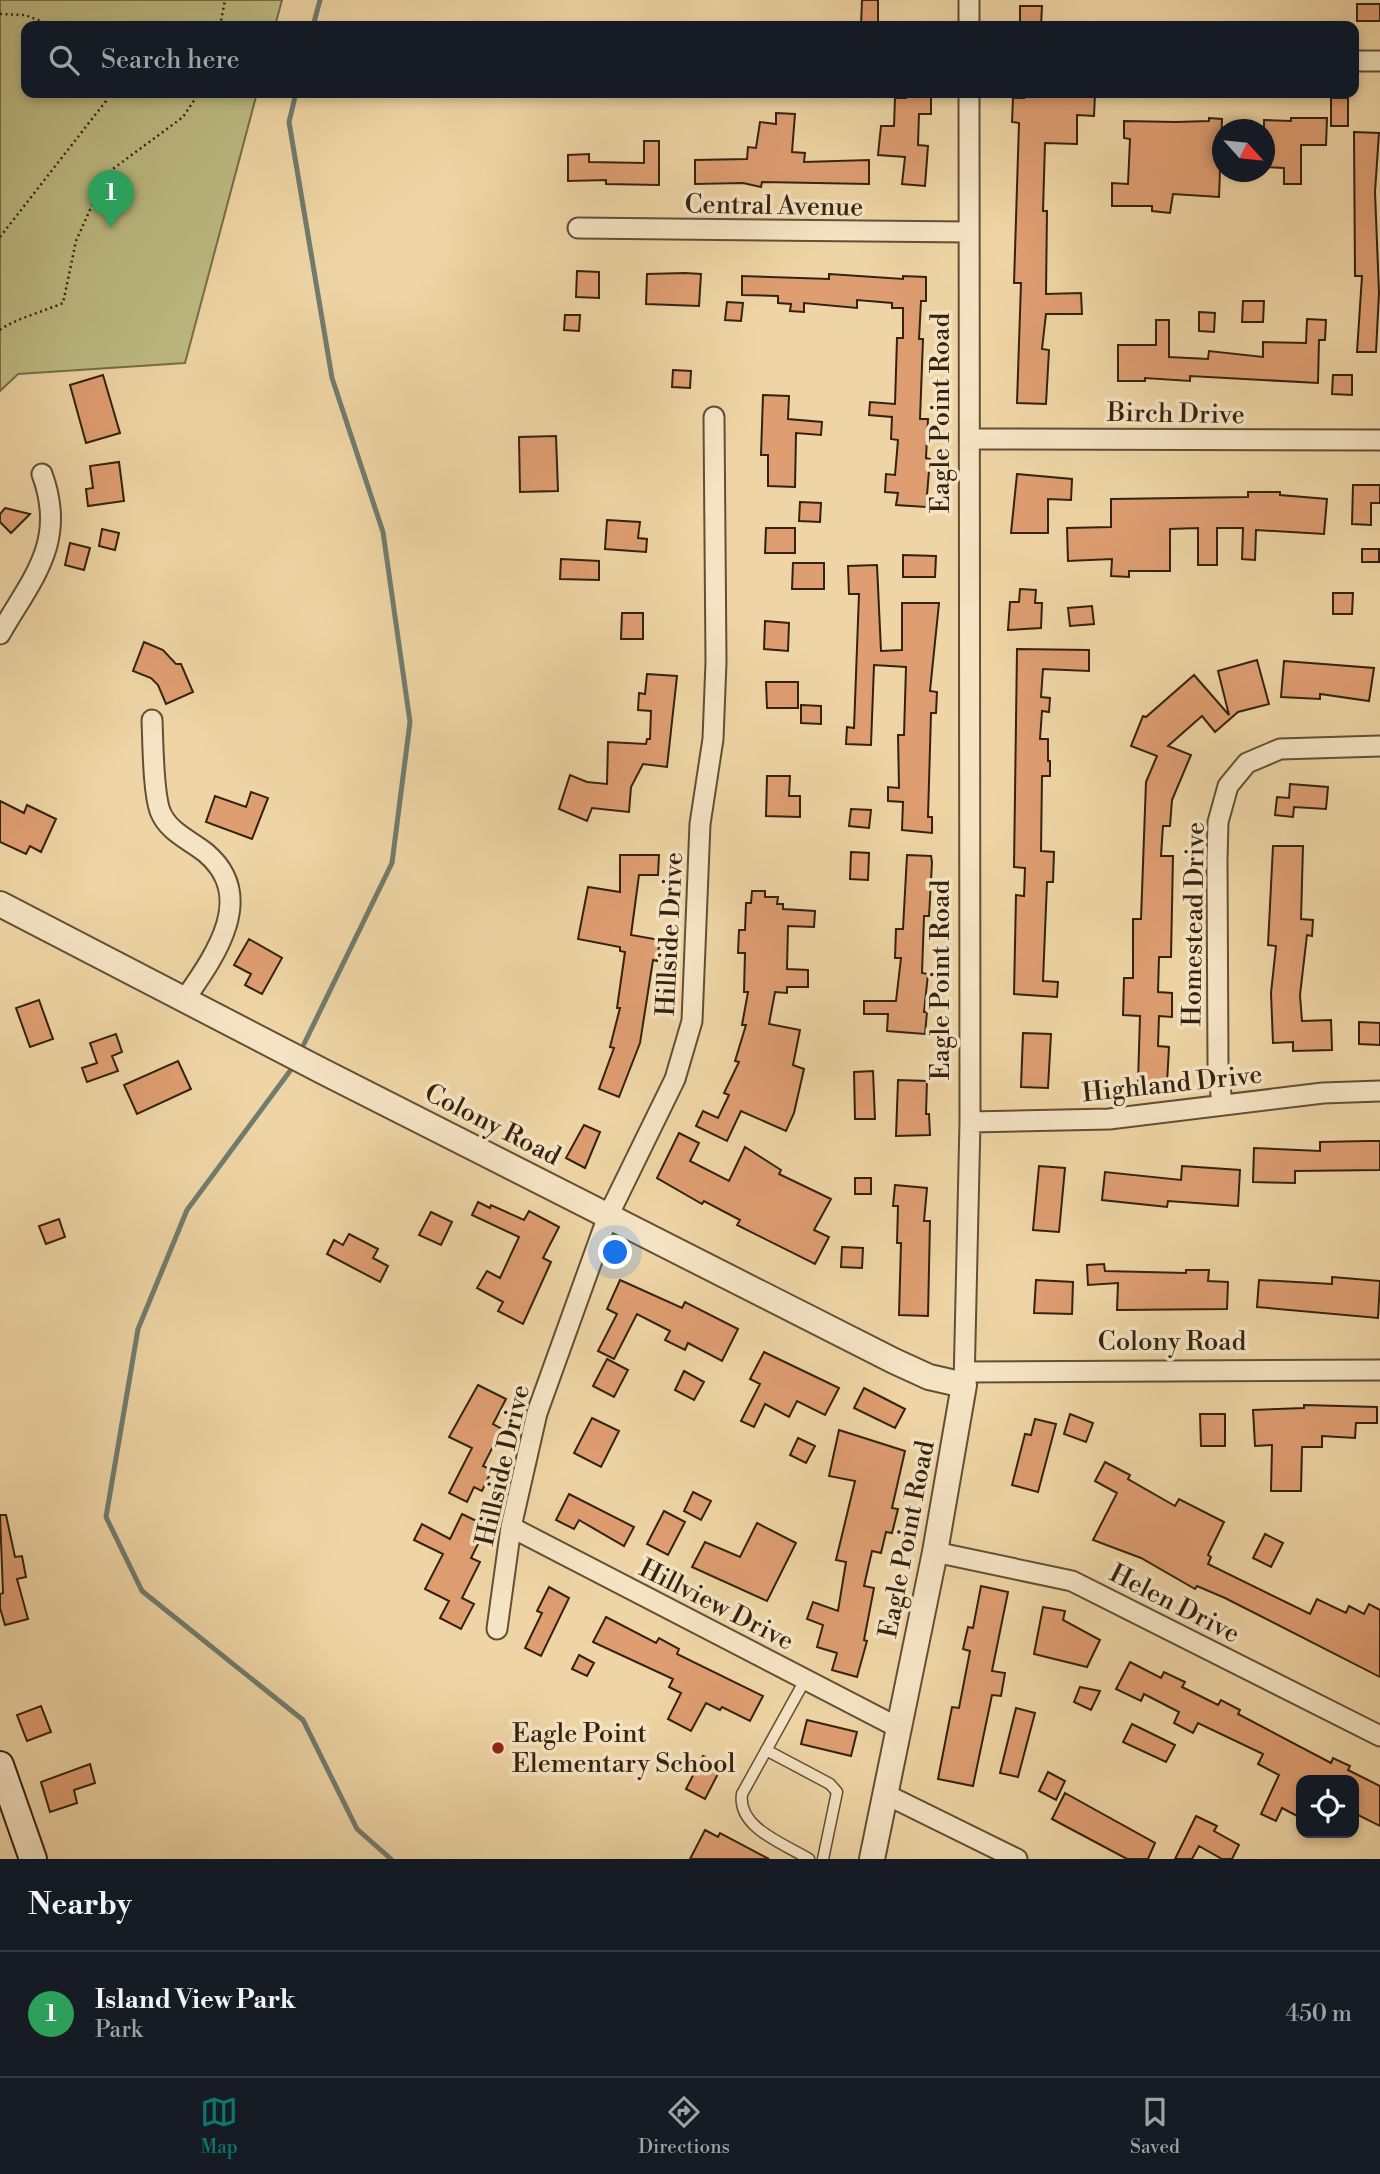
<!DOCTYPE html>
<style>
:root{--surface:#171b24;--page:#242831;--text:#f1f3f6;--muted:#9ea1a6;--line:#363941;--accent:#0f766e}
body{margin:0;font-family:"Libre Bodoni",serif;background:var(--page);color:var(--text)}
.controls{position:absolute;right:21px;bottom:21px;display:grid;overflow:hidden;border-radius:14px;box-shadow:0 4px 10px #0003}
.controls button{width:63px;height:63px;display:grid;place-items:center;padding:0;border:0;border-bottom:2px solid var(--line);background:var(--surface);color:var(--text);font:35px sans-serif}
.compass{position:absolute;left:1212px;top:119px;width:63px;height:63px;border-radius:50%;background:var(--surface);box-shadow:0 4px 10px #0003;rotate:117deg}
.you{position:absolute;left:616px;top:1253px;width:24px;height:24px;margin:-18px;border:5px solid #fff;border-radius:50%;background:#1a73e8;box-shadow:0 0 0 10px #1a73e833}
.badge{display:grid;place-items:center;width:46px;height:46px;border-radius:50%;background:var(--accent);color:#fff;font-size:23px;font-weight:700}
.pin{position:absolute;translate:-50% -58px;filter:drop-shadow(0 2px 4px #0008)}
.pin::after{content:'';position:absolute;top:37px;width:24px;height:21px;background:inherit;clip-path:polygon(0 0,100% 0,50% 100%)}
.list{margin:0;padding:0;list-style:none}
h2{display:flex;justify-content:space-between;align-items:center;height:91px;margin:0;padding:0 28px;font-size:30px}
h2 small{font-size:23px;font-weight:400;color:var(--muted)}
.list li{display:grid;grid-template-columns:46px 1fr auto;gap:21px;align-items:center;box-sizing:border-box;height:126px;padding:0 28px;border-top:2px solid var(--line)}
.list b{display:block;font-size:26px;white-space:nowrap}
.list p{margin:0;font-size:23px;white-space:nowrap;color:var(--muted)}
.list em{font-size:23px;font-style:normal;color:var(--muted)}
.icon{flex:none;width:38px;height:38px;fill:none;stroke:currentColor;stroke-width:2;stroke-linecap:round;stroke-linejoin:round}
.map{position:relative;flex:none;width:1380px;height:1859px;overflow:hidden}
.search{position:absolute;background:var(--surface);box-shadow:0 4px 10px #0003;left:21px;right:21px;top:21px;height:77px;display:flex;align-items:center;gap:18px;box-sizing:border-box;padding:0 24px;border-radius:14px;color:var(--muted);font-size:26px}
.sheet{height:217px;background:var(--surface)}
nav{display:flex;justify-content:space-around;align-items:center;box-sizing:border-box;height:98px;border-top:2px solid var(--line);background:var(--surface);font-size:19px;color:var(--muted)}
nav a{display:grid;justify-items:center;gap:4px}
nav .on{color:var(--accent)}
.map>svg:first-child{display:block}
.green{fill:#bdbc83;stroke:#786f49;stroke-width:2}
.lines{fill:none;stroke-linecap:round;stroke-linejoin:round}
.stream{stroke:#717c6e;stroke-width:5}
.building{fill:#df9e72;stroke:#33220f;stroke-width:2}
.service-casing{stroke:#624f34;stroke-width:13}
.minor-casing{stroke:#624f34;stroke-width:23}
.tertiary-casing{stroke:#624f34;stroke-width:28}
.secondary-casing{stroke:#33220f;stroke-width:30}
.path{stroke:#33220f;stroke-width:2.5;stroke-dasharray:2 3.5;stroke-linecap:butt}
.service{stroke:#f5e4c4;stroke-width:10}
.minor{stroke:#f5e4c4;stroke-width:19}
.tertiary{stroke:#f5e4c4;stroke-width:24}
.secondary{stroke:#f5e4c4;stroke-width:26}
.poi-dot{fill:#8f2418;stroke:#f5e4c4;stroke-width:2.5}
.labels{text-anchor:middle;stroke-width:7;stroke-linejoin:round;paint-order:stroke}
.street-label{font-size:26px;fill:#33220f;stroke:#f5e4c4}
.poi-label{font-size:26px;fill:#33220f;stroke:#f5e4c4;text-anchor:start}
</style>
<div class="map">
<svg width="1380" height="1859" viewBox="0 0 1380 1859">
<rect width="100%" height="100%" fill="#efd5a5"/>
<filter id="stains"><feTurbulence type="fractalNoise" baseFrequency=".00286" numOctaves="4"/><feColorMatrix values="0 0 0 0 .2 0 0 0 0 .09 0 0 0 0 .02 0 0 0 .5 -.17"/></filter>
<radialGradient id="worn" r=".72"><stop offset=".6" stop-color="#630" stop-opacity="0"/><stop offset="1" stop-color="#630" stop-opacity=".3"/></radialGradient>
<!-- green -->
<path class="green" d="M0,0H282L275,26H26V93H257L185,363L18,374L0,391Z"/>
<g class="lines">
<!-- stream -->
<path class="stream" d="M313,26L320,0
M296,93L289,122L332,378L383,532L410,722L392,863L304,1044
M290,1071L187,1210L138,1329L106,1517L142,1591L303,1720L357,1829L391,1859"/>
</g>
<!-- building -->
<path class="building" d="M862,0H878V26H861Z
M1357,4H1380V21H1357Z
M1020,6H1042L1041,26H1020Z
M906,93H931V114H919L918,145L928,146L925,186L902,184L905,157L878,155L881,126H894L895,98H906Z
M1073,93L1095,94L1094,116L1077,115V144L1045,143L1043,211H1047L1046,294L1081,293L1082,314H1046L1042,349L1049,350L1046,404L1017,403L1021,283H1014L1019,123L1012,122L1013,98H1024V94L1073,96Z
M1331,98H1348V126H1331Z
M776,113L795,114L792,152L805,153L804,162L869,160V184L762,182L761,187L743,183L695,184V160L747,159L748,147L756,148L760,122L776,124Z
M1209,118L1222,119L1219,197L1173,194L1170,213L1152,211V206H1112V183L1128,184L1130,139L1124,138V121L1176,122L1209,121Z
M1291,118H1327L1326,145H1301V184H1284V168L1264,167V120L1291,121Z
M1354,132L1379,133L1375,192L1379,293L1376,352H1357L1362,276H1355Z
M644,141H659V185L606,184V180L568,181V155L589,154V162L644,163Z
M577,271L599,272V298L576,297Z
M685,273L701,274L699,306L646,304L647,274Z
M829,274L903,279V276L926,277V301H921L919,339H923L920,419H928L926,458L930,459L926,507L896,505L898,493L885,492L886,474L895,475L898,440L891,439L892,417L869,415L870,402L895,404L897,338H903V308H892V303L857,300V308L804,303V312L790,311L791,304L778,303V296L742,295V276L829,279Z
M1243,301H1264L1263,322H1242Z
M727,302L743,303L741,321L725,320Z
M1199,312L1215,313L1214,332L1199,331Z
M565,315H580L579,331L564,330Z
M1307,319L1326,320L1325,340H1319L1318,383L1190,376V381L1145,378V381H1118V345H1156V320H1169V357L1208,359L1209,351L1263,357V342L1306,343Z
M673,370L691,371L690,388L672,387Z
M103,375L120,433L86,443L70,385Z
M1333,375H1352V395L1332,394Z
M763,395L789,396L788,419L822,422L821,435L796,433L795,487L768,486V455H761Z
M556,436L558,491L520,492L519,437Z
M119,462L124,501L88,506L86,489L93,488L90,466Z
M1017,474L1072,479L1071,500L1048,499V533H1011Z
M1353,485H1380V503H1371V525L1352,524Z
M1248,492H1280V495L1327,499L1324,534L1256,530L1255,560L1242,559L1243,528H1217V565H1198V528L1170,529V571H1129V577L1111,576L1112,559L1068,561L1067,528L1111,527V499L1248,497Z
M800,502L821,503L820,522L799,521Z
M5,508L30,514L11,533L0,522V514Z
M607,520L640,522L638,538L647,539L646,552L605,549Z
M766,528H795V553H765Z
M102,529L119,533L115,550L99,546Z
M70,543L90,548L84,570L65,565Z
M1362,549H1379V562H1362Z
M903,555L936,556L935,577H903Z
M561,559L599,561V580L560,579Z
M793,563H824V589H792Z
M877,565L881,651L902,650V603H939L930,691L937,692L936,713H931L928,817H932V833L902,830L903,802L888,801V787L899,788L898,735H904L906,667L874,665L871,745L846,744L847,727L854,728L859,594H849L848,566Z
M1020,589L1036,590L1035,603H1042L1041,628L1008,630L1010,602H1019Z
M1333,593H1353L1352,614H1333Z
M1092,606L1094,624L1070,626L1068,608Z
M622,613H643V639H621Z
M765,621L789,623L788,651L764,649Z
M144,642L163,650L176,664H181L193,692L166,704L158,685L151,678L133,671Z
M1017,649L1089,650V671L1043,669L1041,697L1050,698L1049,712L1042,711L1040,739H1048V761H1050V776H1042L1041,851L1054,852L1053,882H1047L1043,981L1058,982L1057,997L1014,994L1016,895L1024,896L1025,868L1014,867Z
M1257,660L1269,704L1238,712L1215,732L1202,716L1168,746L1191,755L1172,800L1170,826H1163L1161,856H1173L1171,957H1159L1158,992L1172,993V1017L1159,1016L1158,1046L1169,1047L1167,1083L1138,1082L1140,1016L1123,1015L1124,978H1133V919H1141L1146,782L1157,756L1131,746L1143,716L1146,717L1194,675L1229,715L1218,671Z
M1284,661L1374,668L1369,701L1320,694V699L1281,697Z
M647,674L677,676L667,767L643,764L631,787L629,812L592,808L587,821L559,809L570,775L587,782L607,784L608,742L646,744L647,739H650L651,711L638,710L639,693L645,694Z
M766,682H798V708H767Z
M801,705L821,706V724L801,723Z
M767,776H790L789,796H800V817L766,816Z
M1290,784L1328,787L1326,809L1294,807L1293,817L1275,815L1277,797L1289,798Z
M251,792L268,798L252,839L206,822L215,796L246,807Z
M0,801L24,813L27,805L56,819L41,852L30,846L26,854L0,842Z
M851,809L871,810L869,828L849,826Z
M1273,846H1303L1301,919L1313,920L1312,936L1307,935L1300,995L1302,1021L1331,1020L1332,1050L1293,1051V1042L1273,1043L1271,993L1276,946L1268,945Z
M851,852L869,853L868,880L850,879Z
M620,855H659L658,875H639L631,935L660,940L657,961L653,960L640,1043L619,1097L599,1089L614,1048L610,1047L620,1008H617L625,952L620,951V947L578,939L588,887L620,892Z
M907,855L931,856L932,862L929,916H924L922,973L928,974L924,1012H927L925,1034L887,1031L888,1014H864V1001H896L901,958H895L896,929H903Z
M752,891H765V897H778L777,904H783V909L815,911L814,927L788,926L787,969L808,970V987H787V993L775,992L769,1024L800,1030L793,1065L804,1069L794,1113L786,1131L741,1111L727,1141L696,1126L703,1111L718,1118L729,1095L724,1093L739,1062L735,1061L746,1025H742L748,992H744L745,953H738L739,930H745L746,903H751Z
M249,939L282,958L262,994L245,985L251,974L234,965Z
M39,1000L53,1039L30,1047L16,1008Z
M1359,1022L1380,1023V1045L1359,1044Z
M1023,1033L1051,1034L1048,1088L1021,1087Z
M116,1034L122,1052L112,1056L118,1071L87,1082L82,1068L97,1063L90,1043Z
M178,1061L191,1089L137,1114L124,1085Z
M873,1071L875,1119H855L854,1072Z
M898,1080L927,1081L926,1114H929L930,1135L896,1136Z
M584,1125L600,1132L585,1168L566,1158Z
M679,1133L699,1143L690,1161L729,1181L745,1147L781,1170L779,1174L831,1199L814,1230L829,1237L815,1264L737,1225L740,1220L704,1201L702,1204L657,1178Z
M1367,1141H1380V1170L1295,1171V1183L1253,1182L1254,1148L1320,1151V1142Z
M1039,1166L1065,1168L1059,1232L1033,1230Z
M1182,1166L1240,1170L1238,1206L1168,1201L1167,1207L1102,1200L1105,1172L1181,1180Z
M855,1178H871V1194H855Z
M895,1185L927,1188L924,1221H930L928,1316L899,1315L901,1243H897L898,1206H893Z
M478,1202L490,1208L491,1205L524,1220L529,1211L559,1227L543,1258L551,1262L523,1324L498,1311L503,1302L477,1288L487,1271L500,1278L519,1237L472,1215Z
M431,1212L452,1222L441,1245L419,1235Z
M59,1219L65,1237L46,1244L39,1226Z
M349,1234L378,1249L373,1258L388,1266L380,1282L327,1254L334,1240L343,1245Z
M842,1247L863,1248L862,1268L841,1267Z
M1104,1264L1105,1271L1186,1273V1270H1209L1208,1281L1228,1282L1227,1309L1117,1310L1118,1283L1088,1285L1087,1265Z
M1332,1277L1380,1281L1378,1318L1257,1307L1259,1280L1332,1284Z
M620,1280L682,1308L685,1302L738,1329L722,1361L688,1343L685,1350L665,1340L670,1331L637,1314L614,1359L598,1351L617,1314L607,1309Z
M1036,1280L1073,1282L1072,1314L1034,1313Z
M764,1352L839,1388L825,1415L797,1401L789,1417L765,1404L754,1427L741,1421L760,1384L750,1379Z
M607,1359L628,1370L614,1397L593,1386Z
M684,1371L704,1382L694,1400L675,1390Z
M478,1385L506,1399L493,1424L502,1429L483,1466L492,1470L482,1491L474,1487L467,1502L449,1493L472,1448L449,1437Z
M864,1388L905,1409L895,1428L854,1408Z
M1304,1405L1377,1407V1423H1356L1355,1438L1322,1436V1447H1302L1301,1491H1271L1272,1445L1255,1446L1253,1410L1304,1408Z
M1070,1414L1093,1423L1086,1442L1064,1434Z
M1200,1414H1225V1446H1201Z
M592,1418L619,1431L601,1467L574,1453Z
M1035,1419L1056,1424L1038,1492L1012,1485L1025,1434L1031,1435Z
M839,1430L905,1451L892,1508L898,1509L892,1533L886,1532L881,1553L872,1551L864,1586L874,1588L864,1640L867,1641L857,1677L832,1670L837,1653L817,1647L823,1625L807,1619L813,1602L838,1611L846,1562L836,1560L855,1481L829,1476Z
M798,1438L815,1446L806,1463L790,1455Z
M1105,1462L1130,1475L1128,1479L1175,1506L1179,1499L1224,1522L1208,1555L1211,1557L1208,1564L1310,1614L1317,1599L1346,1613L1349,1606L1364,1614L1369,1604L1380,1610V1677L1225,1598L1197,1586L1195,1589L1141,1558L1093,1540L1117,1493L1095,1481Z
M693,1492L711,1501L701,1520L684,1511Z
M569,1494L634,1527L624,1546L579,1520L574,1529L556,1520Z
M664,1511L685,1522L668,1555L647,1544Z
M462,1514L487,1526L471,1558L480,1562L462,1598L474,1604L461,1629L440,1618L449,1601L425,1589L443,1554L414,1540L422,1524L450,1539Z
M0,1515H6L15,1557L22,1556L26,1577L17,1579L28,1619L5,1625L0,1608V1594L3,1593Z
M757,1523L796,1543L767,1601L692,1567L705,1542L740,1557Z
M1265,1534L1283,1543L1271,1567L1253,1558Z
M981,1586L1008,1592L992,1671L1005,1673L1001,1696L992,1695L973,1786L938,1779L952,1707L959,1708L970,1651L963,1649L968,1627L973,1628Z
M549,1587L569,1598L541,1656L525,1648L542,1613L537,1611Z
M1043,1607L1065,1611L1063,1620L1100,1640L1087,1667L1034,1654Z
M606,1617L656,1643L659,1638L679,1649L677,1654L763,1696L750,1721L722,1707L720,1710L706,1703L691,1731L668,1719L681,1693L669,1687L673,1679L593,1642Z
M579,1655L594,1663L587,1676L572,1669Z
M1130,1662L1161,1678L1164,1672L1185,1682L1182,1687L1218,1705L1221,1700L1240,1710L1238,1714L1331,1763L1333,1758L1350,1766L1348,1770L1380,1786V1826L1354,1813V1780H1301V1818L1282,1808L1276,1821L1261,1814L1279,1775L1258,1764L1263,1754L1198,1723L1193,1733L1174,1723L1179,1712L1144,1694L1141,1701L1116,1689Z
M1080,1687L1100,1691L1091,1710L1074,1702Z
M41,1706L51,1732L27,1741L17,1715Z
M1016,1708L1035,1713L1018,1777L1000,1773Z
M807,1720L857,1732L851,1756L801,1744Z
M1132,1724L1175,1745L1166,1762L1123,1742Z
M703,1756L722,1766L705,1799L686,1789Z
M90,1764L95,1783L74,1790L77,1803L50,1812L41,1782Z
M1048,1772L1065,1781L1056,1800L1039,1791Z
M1065,1793L1155,1843L1148,1859H1127L1052,1819Z
M1196,1816L1217,1826L1214,1831L1239,1845L1232,1859H1222L1199,1846L1192,1859H1175Z
M705,1830L718,1837L720,1833L769,1859H690Z"/>
<g class="lines">
<!-- service casing -->
<g class="service-casing">
<path id="service" d="M805,1680L742,1794C737,1828 785,1844 809,1859
M766,1750L830,1784L837,1792L823,1859"/>
</g>
<!-- minor casing -->
<g class="minor-casing">
<path id="minor" d="M969,0V26
M1354,61H1380
M578,228L969,232
M970,439L1380,440
M0,634C33,577 67,542 42,474
M152,720C153,742 153,791 160,811C168,832 190,840 206,853C258,897 214,957 185,999
M1222,1105L1218,1065L1217,860L1218,822L1228,786L1247,763L1280,749L1380,746
M970,1122L1109,1119L1323,1093L1380,1091
M965,1372L1380,1370
M964,1385L970,1122L969,93
M511,1527L899,1728
M935,1552L1072,1581L1380,1736
M497,1629L511,1527L537,1413L608,1216L675,1079L692,1021L700,824L713,739L716,662L714,417
M885,1794L1017,1859"/>
</g>
<!-- tertiary casing -->
<g class="tertiary-casing">
<path id="tertiary" d="M0,904L324,1072L894,1361L929,1377L964,1385L935,1552L872,1859"/>
</g>
<!-- secondary casing -->
<g class="secondary-casing">
<path id="secondary" d="M0,1765L33,1859"/>
</g>
<!-- path -->
<path class="path" d="M0,14L25,15L54,26
M220,26L225,0
M0,237L106,101V93
M0,330C10,321 47,310 63,303L76,241L106,174L183,117L199,93"/>
<!-- service -->
<use href="#service" class="service"/>
<!-- minor -->
<use href="#minor" class="minor"/>
<!-- tertiary -->
<use href="#tertiary" class="tertiary"/>
<!-- secondary -->
<use href="#secondary" class="secondary"/>
</g>
<!-- markers -->
<circle class="poi-dot" cx="498" cy="1748" r="7"/>
<g class="labels">
<!-- street labels -->
<g class="street-label">
<text transform="translate(774 205) rotate(1)" y="9">Central Avenue</text>
<text transform="translate(940 413) rotate(-90)" y="9">Eagle Point Road</text>
<text transform="translate(1176 413) rotate(1)" y="9">Birch Drive</text>
<text transform="translate(1193 924) rotate(-89)" y="9">Homestead Drive</text>
<text transform="translate(669 934) rotate(-87)" y="9">Hillside Drive</text>
<text transform="translate(940 980) rotate(-90)" y="9">Eagle Point Road</text>
<text transform="translate(1172 1083) rotate(-6)" y="9">Highland Drive</text>
<text transform="translate(493 1124) rotate(27)" y="9">Colony Road</text>
<text x="1172" y="1350">Colony Road</text>
<text transform="translate(502 1465) rotate(-77)" y="9">Hillside Drive</text>
<text transform="translate(906 1539) rotate(-79)" y="9">Eagle Point Road</text>
<text transform="translate(1175 1603) rotate(27)" y="9">Helen Drive</text>
<text transform="translate(717 1604) rotate(27)" y="9">Hillview Drive</text>
</g>
<!-- poi labels -->
<g class="poi-label">
<text x="512" y="1742">Eagle Point<tspan x="512" dy="30">Elementary School</tspan></text>
</g>
</g>
<rect width="100%" height="100%" filter="url(#stains)"/>
<rect width="100%" height="100%" fill="url(#worn)"/>
</svg>
<div class="controls">
<button><svg class="icon" aria-label="locate" viewBox="0 0 24 24"><circle cx="12" cy="12" r="6"/><path d="M12 2v4M12 18v4M2 12h4M18 12h4"/></svg></button>
</div>
<svg class="compass" viewBox="-18 -18 36 36"><path d="M0-13l5 13h-10z" fill="#e53935"/><path d="M0 13l5-13h-10z" fill="#9ea1a6"/></svg>
<div class="you"></div>
<div class="pin badge" style="left:111px;top:228px;background:#2e9e5b">1</div>
<div class="search"><svg class="icon" aria-label="search" viewBox="0 0 24 24"><circle cx="10" cy="10" r="6"/><path d="M15 15l6 6"/></svg>Search here</div>
</div>
<section class="sheet">
<h2>Nearby<small></small></h2>
<ul class="list">
<li><span class="badge" style="background:#2e9e5b">1</span><div><b>Island View Park</b><p>Park</p></div><em>450 m</em></li>
</ul>
</section>
<nav>
<a class="on"><svg class="icon" aria-label="map" viewBox="0 0 24 24"><path d="M3 6l6-2 6 2 6-2v14l-6 2-6-2-6 2zM9 4v14M15 6v14"/></svg>Map</a>
<a><svg class="icon" aria-label="directions" viewBox="0 0 24 24"><path d="M12 3l9 9-9 9-9-9zM9 14v-3h6M13 9l2 2-2 2"/></svg>Directions</a>
<a><svg class="icon" aria-label="saved" viewBox="0 0 24 24"><path d="M7 4h10v16l-5-4-5 4z"/></svg>Saved</a>
</nav>
